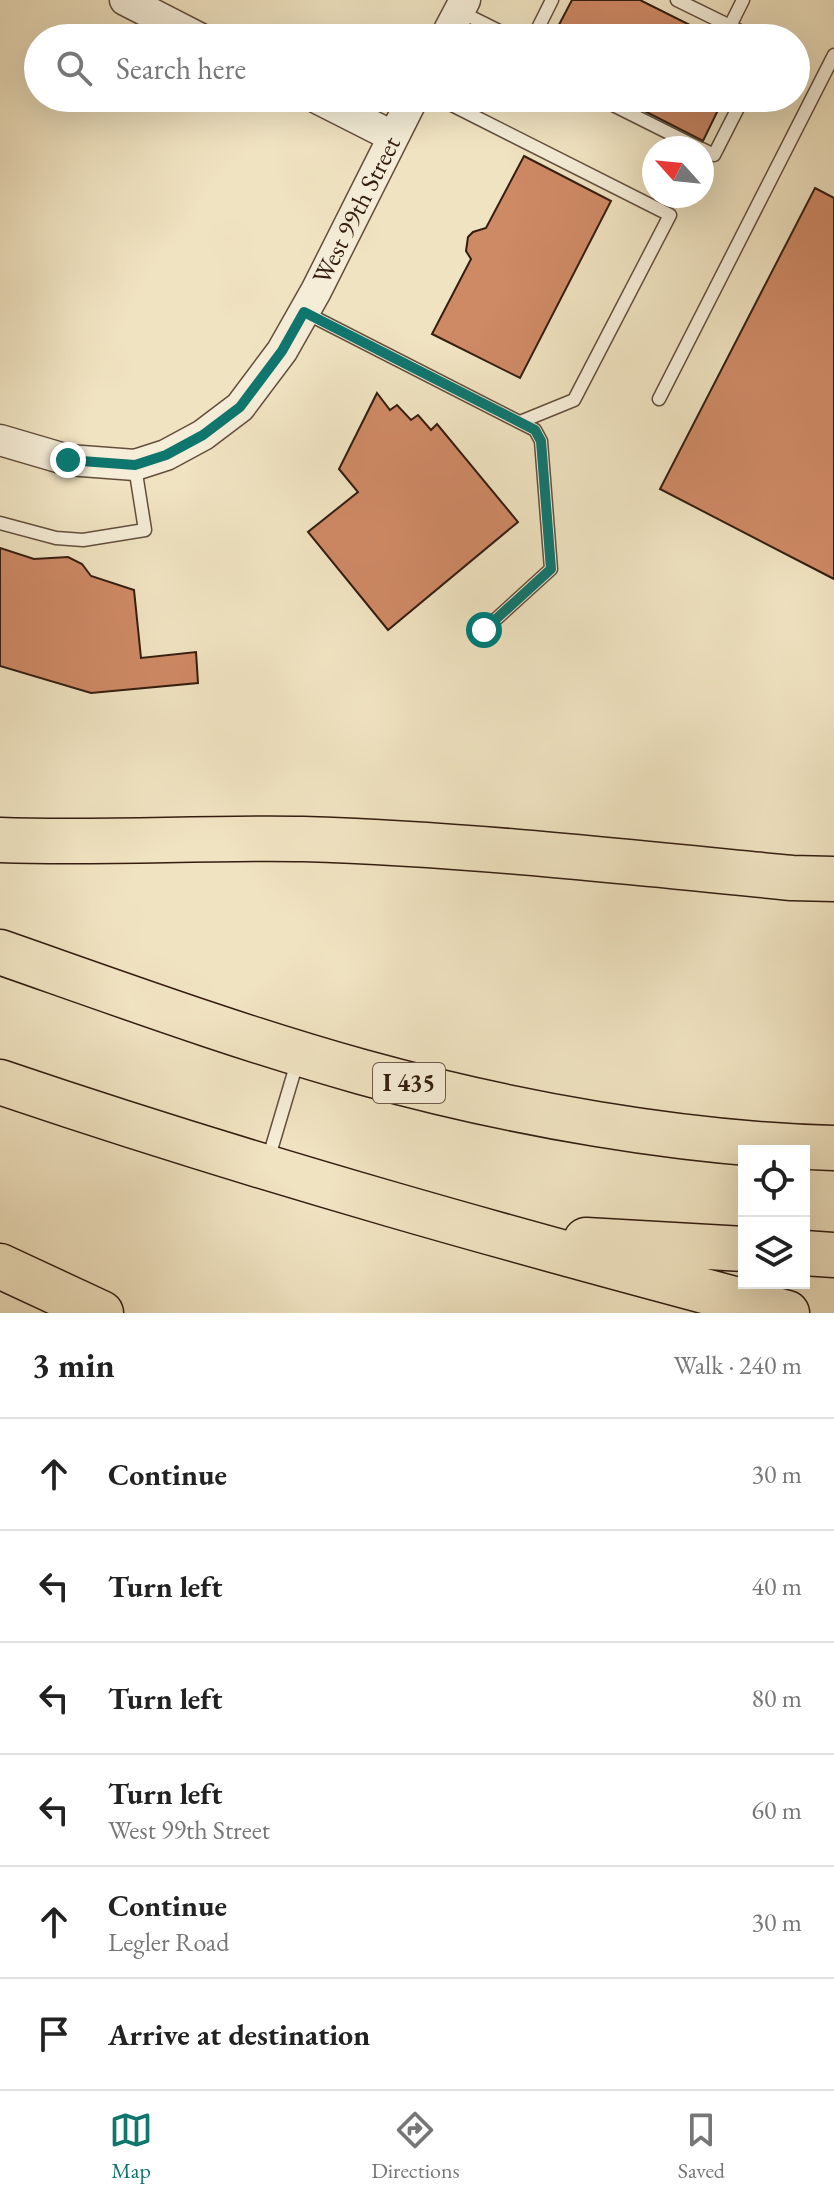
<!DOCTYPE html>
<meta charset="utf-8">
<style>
:root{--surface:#fff;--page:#f2f2f2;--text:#222;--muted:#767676;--line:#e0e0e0;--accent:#0f766e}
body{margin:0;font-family:"EB Garamond",serif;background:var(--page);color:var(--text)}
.controls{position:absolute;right:24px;bottom:24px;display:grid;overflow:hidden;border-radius:0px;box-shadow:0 8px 32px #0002}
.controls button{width:72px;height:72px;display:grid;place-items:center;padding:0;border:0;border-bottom:2px solid var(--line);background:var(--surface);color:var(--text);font:40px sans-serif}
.compass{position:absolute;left:642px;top:136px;width:72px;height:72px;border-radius:50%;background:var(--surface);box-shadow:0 8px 32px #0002;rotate:297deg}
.stop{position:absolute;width:24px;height:24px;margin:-18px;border:6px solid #0f766e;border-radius:50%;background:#fff}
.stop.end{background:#0f766e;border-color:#fff;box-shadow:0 2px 8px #0008}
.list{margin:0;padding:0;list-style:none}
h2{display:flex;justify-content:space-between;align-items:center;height:104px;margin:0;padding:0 32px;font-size:34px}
h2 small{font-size:26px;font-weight:400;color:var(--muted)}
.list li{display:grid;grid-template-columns:52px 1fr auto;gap:24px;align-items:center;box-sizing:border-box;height:112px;padding:0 32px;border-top:2px solid var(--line)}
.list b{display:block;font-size:30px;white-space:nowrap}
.list p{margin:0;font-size:26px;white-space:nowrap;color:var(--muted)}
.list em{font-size:26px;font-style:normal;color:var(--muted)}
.icon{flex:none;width:44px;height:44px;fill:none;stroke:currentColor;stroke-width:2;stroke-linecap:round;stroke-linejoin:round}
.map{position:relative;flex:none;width:834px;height:1313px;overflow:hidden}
.search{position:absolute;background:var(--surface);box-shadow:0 8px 32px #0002;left:24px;right:24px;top:24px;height:88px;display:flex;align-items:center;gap:20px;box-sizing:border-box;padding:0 28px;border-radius:44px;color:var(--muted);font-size:30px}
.sheet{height:776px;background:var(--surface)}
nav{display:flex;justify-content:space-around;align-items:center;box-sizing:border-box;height:112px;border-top:2px solid var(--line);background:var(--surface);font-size:22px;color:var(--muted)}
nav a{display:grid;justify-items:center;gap:4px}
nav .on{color:var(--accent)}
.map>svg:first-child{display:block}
.building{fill:#ce8965;stroke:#341d10;stroke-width:2}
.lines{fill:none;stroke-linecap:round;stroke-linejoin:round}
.service-casing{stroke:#634e3c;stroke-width:15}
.tertiary-casing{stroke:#634e3c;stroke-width:33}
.motorway-casing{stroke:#341d10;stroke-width:47}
.service{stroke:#f5edd7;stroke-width:12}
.tertiary{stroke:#f5edd7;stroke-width:30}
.motorway{stroke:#f0e3c1;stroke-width:44}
.route{stroke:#0f766e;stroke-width:10}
.labels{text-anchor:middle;stroke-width:8;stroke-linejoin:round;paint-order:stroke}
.shield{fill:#f5edd7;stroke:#6e5b4c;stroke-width:2}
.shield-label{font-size:24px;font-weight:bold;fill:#341d10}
.street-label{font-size:26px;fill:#341d10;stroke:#f5edd7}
</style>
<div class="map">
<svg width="834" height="1313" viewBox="0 0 834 1313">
<rect width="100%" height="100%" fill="#f0e3c1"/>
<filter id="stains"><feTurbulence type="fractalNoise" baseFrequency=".0025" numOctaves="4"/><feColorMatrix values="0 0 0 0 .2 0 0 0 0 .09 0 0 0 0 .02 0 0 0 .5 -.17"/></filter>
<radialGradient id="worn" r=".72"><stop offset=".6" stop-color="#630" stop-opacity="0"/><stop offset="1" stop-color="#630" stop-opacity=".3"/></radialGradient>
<!-- building -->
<path class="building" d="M572,0H640L710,35L709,38H552Z
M619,98H705L720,106L703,141Z
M524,156L611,201L520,378L432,334L471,259L466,251L468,237L473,232L486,228Z
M815,188L834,198V579L660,489Z
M377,393L390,410L397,405L411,420L418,415L431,430L437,424L518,522L388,630L308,532L358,492L339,469Z
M0,548L34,559L68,557L82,564L91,576L134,590L141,658L196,652L198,683L91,693L0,666Z"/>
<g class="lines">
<!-- service casing -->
<g class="service-casing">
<path id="service" d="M677,0L730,26L743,0
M459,11L513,38
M730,26L753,38
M533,38L552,0
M438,98L670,215L574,400L520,422
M599,98L699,148
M702,149L714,155L743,98
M304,312L535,430L541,441L551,569L484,630
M659,399L834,55
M0,523L56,538L83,540L145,530L135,467
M268,1160L298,1059"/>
</g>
<!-- tertiary casing -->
<g class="tertiary-casing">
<path id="tertiary" d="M125,0L199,38
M445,38L465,0
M317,98L392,136
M0,440L68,460L135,465L166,455L203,435L240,407L282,351L316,291L413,98"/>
</g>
<!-- motorway casing -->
<g class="motorway-casing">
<path id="motorway" d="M0,840C101,844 202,837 303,839C466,844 629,862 792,878L834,879
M0,952C120,994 240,1038 362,1072C510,1113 681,1144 834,1148
M0,1082C259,1170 522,1243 787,1313
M586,1240L744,1249
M804,1253L834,1255
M0,1266L101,1313"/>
</g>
<!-- service -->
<use href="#service" class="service"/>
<!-- tertiary -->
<use href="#tertiary" class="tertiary"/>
<!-- motorway -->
<use href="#motorway" class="motorway"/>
</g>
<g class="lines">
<!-- route -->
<path class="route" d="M68,460L135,465L166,455L203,435L240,407L282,351L304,312L535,430L541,441L551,569L484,630"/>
</g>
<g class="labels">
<!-- shield labels -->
<rect class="shield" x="373" y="1063" width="72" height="40" rx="6"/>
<g class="shield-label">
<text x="409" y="1091">I 435</text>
</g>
<!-- street labels -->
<g class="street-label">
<text transform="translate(356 210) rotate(-63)" y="9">West 99th Street</text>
</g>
</g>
<rect width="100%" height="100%" filter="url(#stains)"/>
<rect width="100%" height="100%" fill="url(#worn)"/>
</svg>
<div class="controls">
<button><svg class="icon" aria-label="locate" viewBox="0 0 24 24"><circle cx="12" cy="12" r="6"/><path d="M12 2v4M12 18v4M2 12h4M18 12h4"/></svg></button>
<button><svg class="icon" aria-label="layers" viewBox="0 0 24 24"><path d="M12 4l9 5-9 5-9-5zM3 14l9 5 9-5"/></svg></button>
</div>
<svg class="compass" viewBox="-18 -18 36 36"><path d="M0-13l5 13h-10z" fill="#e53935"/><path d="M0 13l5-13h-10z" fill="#767676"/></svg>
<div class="stop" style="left:484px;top:630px"></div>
<div class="stop end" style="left:68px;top:460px"></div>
<div class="search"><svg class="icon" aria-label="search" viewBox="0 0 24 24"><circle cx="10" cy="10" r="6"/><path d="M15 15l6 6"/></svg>Search here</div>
</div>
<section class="sheet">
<h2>3 min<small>Walk · 240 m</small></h2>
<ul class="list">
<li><svg class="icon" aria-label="ahead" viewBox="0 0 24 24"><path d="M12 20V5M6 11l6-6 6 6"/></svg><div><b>Continue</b></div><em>30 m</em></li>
<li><svg class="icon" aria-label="left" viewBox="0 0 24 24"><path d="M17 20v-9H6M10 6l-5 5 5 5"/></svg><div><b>Turn left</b></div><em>40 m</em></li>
<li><svg class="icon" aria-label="left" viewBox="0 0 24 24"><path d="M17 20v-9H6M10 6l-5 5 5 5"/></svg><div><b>Turn left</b></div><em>80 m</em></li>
<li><svg class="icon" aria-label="left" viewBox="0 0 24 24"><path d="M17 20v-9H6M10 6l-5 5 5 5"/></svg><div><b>Turn left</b><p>West 99th Street</p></div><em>60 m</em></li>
<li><svg class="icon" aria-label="ahead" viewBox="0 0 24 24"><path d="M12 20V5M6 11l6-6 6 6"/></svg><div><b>Continue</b><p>Legler Road</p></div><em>30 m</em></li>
<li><svg class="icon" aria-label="arrive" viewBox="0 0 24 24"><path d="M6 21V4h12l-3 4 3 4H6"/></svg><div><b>Arrive at destination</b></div></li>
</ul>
</section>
<nav>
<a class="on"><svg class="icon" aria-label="map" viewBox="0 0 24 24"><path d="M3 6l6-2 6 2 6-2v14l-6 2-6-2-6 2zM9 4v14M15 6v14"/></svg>Map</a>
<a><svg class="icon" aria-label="directions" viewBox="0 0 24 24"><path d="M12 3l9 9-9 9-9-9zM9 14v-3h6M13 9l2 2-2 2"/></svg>Directions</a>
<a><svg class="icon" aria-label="saved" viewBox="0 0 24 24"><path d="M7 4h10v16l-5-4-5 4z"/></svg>Saved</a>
</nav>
